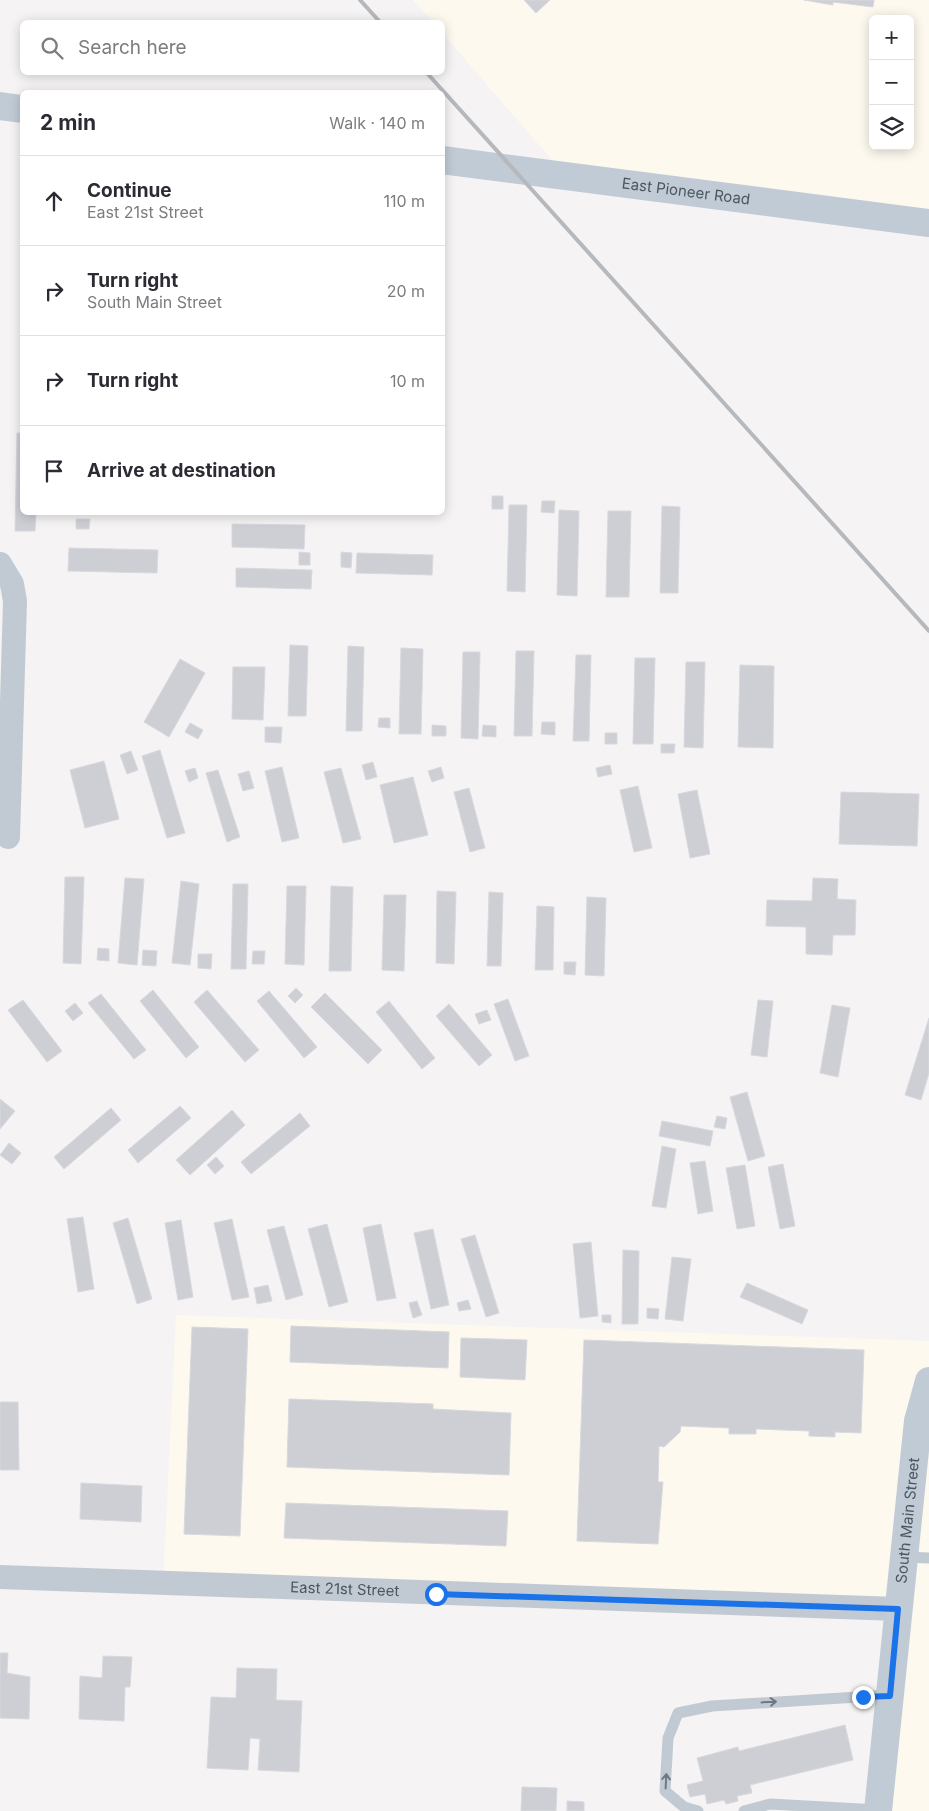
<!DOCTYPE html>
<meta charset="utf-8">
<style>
:root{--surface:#fff;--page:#f2f2f3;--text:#2b2b33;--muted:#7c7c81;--line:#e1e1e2}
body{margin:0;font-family:Inter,sans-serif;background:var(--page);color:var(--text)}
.controls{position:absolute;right:15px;top:15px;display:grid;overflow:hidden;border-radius:8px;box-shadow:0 2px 12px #0003}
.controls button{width:45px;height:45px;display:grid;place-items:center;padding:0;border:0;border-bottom:1px solid var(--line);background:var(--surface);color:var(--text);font:25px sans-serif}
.stop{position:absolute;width:15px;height:15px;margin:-11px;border:4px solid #1a73e8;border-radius:50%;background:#fff}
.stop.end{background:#1a73e8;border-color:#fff;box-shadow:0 1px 5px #0008}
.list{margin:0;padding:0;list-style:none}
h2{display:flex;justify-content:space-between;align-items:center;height:65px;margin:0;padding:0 20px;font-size:21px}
h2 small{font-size:16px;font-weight:400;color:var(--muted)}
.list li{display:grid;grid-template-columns:32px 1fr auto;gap:15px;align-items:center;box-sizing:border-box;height:90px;padding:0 20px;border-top:1px solid var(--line)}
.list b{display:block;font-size:19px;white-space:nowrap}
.list p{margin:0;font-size:16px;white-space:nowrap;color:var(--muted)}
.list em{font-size:16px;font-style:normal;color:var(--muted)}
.icon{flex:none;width:28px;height:28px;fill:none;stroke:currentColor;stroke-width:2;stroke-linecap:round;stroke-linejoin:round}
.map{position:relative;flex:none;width:929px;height:1811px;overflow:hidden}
.search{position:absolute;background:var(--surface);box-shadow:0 2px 12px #0003;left:20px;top:20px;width:425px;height:55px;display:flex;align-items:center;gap:12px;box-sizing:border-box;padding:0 18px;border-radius:8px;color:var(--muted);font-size:19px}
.panel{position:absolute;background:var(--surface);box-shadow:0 2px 12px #0003;left:20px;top:90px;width:425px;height:425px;border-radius:8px}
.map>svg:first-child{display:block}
.commercial{fill:#fdf9ef;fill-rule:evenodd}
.building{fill:#cdcfd5;stroke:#d7d9de}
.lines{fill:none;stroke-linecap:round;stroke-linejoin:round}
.lane{stroke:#c1cad2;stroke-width:11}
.street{stroke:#c1cad2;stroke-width:24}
.secondary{stroke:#c1cbd6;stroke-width:28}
.rail{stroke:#b5b8bd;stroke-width:4}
.oneway{stroke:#6e7983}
.route{stroke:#1a73e8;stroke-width:6}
.labels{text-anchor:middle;stroke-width:5;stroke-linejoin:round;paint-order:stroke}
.street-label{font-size:15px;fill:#4a5661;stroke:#fff}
</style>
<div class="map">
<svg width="929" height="1811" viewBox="0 0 929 1811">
<rect width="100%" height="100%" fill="#f5f3f3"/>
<!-- commercial -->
<path class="commercial" d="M413,0H929V223L565,175L443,34L442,22H433ZM873,19H910V146H873Z
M176,1315L929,1341V1811H878L898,1610L163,1583Z"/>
<!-- building -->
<path class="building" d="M524,0H550L536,13Z
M804,0H874L873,7L833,2V5Z
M17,433H22V512H36L35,531H15Z
M492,496H503V509H492Z
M542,501H555L554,513L541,512Z
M509,505H527L525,592L507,591Z
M662,506L680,507L678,593H660Z
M559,510L579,511L577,596L557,595Z
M608,511H631L629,597H606Z
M76,519H90L89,529H76Z
M232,524L305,525L304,549L232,547Z
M69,548L158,550L157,573L68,571Z
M299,552L310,553V565H299Z
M341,552L352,553L351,568L341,567Z
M357,553L433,555L432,575L356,573Z
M236,568L312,570L311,589L236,587Z
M290,645L308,646L306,716H288Z
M348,646L364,647L362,731H346Z
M401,648L423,649L421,734H399Z
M516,651H534L532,736H514Z
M463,652H480L478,739L461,738Z
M576,655H591L589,741H573Z
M635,658H655L653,744H633Z
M180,659L205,673L169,737L144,722Z
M686,662H705L703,748L684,747Z
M740,665L774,666L773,748L738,747Z
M233,667H265L263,720L232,719Z
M379,718H390V728L378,727Z
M542,722H555V735L541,734Z
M190,723L203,730L198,739L185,732Z
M432,725L446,726V736H432Z
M483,725L496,726V737L482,736Z
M265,727H282L281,743L265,742Z
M605,733H617V744H605Z
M661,744H675L674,753H661Z
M160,750L185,833L167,838L142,756Z
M131,751L138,770L127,774L120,755Z
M104,761L119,819L85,828L70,770Z
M373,762L377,777L366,780L362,765Z
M610,765L612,774L598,777L596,768Z
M282,767L299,838L282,842L265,771Z
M441,767L444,778L432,782L428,771Z
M195,768L198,778L189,782L185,771Z
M341,768L361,839L343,843L324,772Z
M218,770L240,837L227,842L206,773Z
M249,771L254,788L243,791L238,774Z
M413,777L428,835L394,843L380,785Z
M638,786L652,848L634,852L620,790Z
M469,788L485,848L470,852L454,792Z
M697,790L710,854L690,858L678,794Z
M841,792L919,794L917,846L839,844Z
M65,877H84L81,964L63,963Z
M125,878L144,879L137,965L118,963Z
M813,878L838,879L837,899L856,900L855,935H833L832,955L806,954V927L766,926L767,900L812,901Z
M181,881L199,884L190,965L172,963Z
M233,884H248L246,969H231Z
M287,886H306L304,965L285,964Z
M331,886L353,887L351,971H329Z
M437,891L456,892L454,964L436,963Z
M489,892L503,893L501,966H487Z
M384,895H406L404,971L382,970Z
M587,897L606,898L604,976L585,975Z
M537,906L554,907L553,970H535Z
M98,948L109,949V961L97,960Z
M143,950L157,951L156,966L142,965Z
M253,951H265L264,964H252Z
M198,954H212L211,969L198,968Z
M564,962H576L575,975L564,974Z
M296,988L303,995L295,1003L288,996Z
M153,990L199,1047L186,1058L140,1001Z
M207,990L259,1050L245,1062L194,1002Z
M269,991L317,1047L304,1058L257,1001Z
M325,993L382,1050L368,1064L311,1007Z
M101,994L146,1050L134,1059L88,1003Z
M508,999L529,1056L515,1061L494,1004Z
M23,1000L62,1051L47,1062L8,1010Z
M758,1000L773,1001L767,1057L751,1055Z
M389,1001L435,1058L422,1069L376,1012Z
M75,1003L83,1013L73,1021L65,1011Z
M449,1004L492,1055L479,1066L436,1016Z
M832,1005L850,1008L838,1077L820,1073Z
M487,1010L491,1020L479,1024L475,1014Z
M929,1018V1073L921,1100L905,1095Z
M747,1092L765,1156L748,1161L730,1097Z
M0,1099L15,1111L0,1129Z
M180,1106L191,1118L138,1163L128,1150Z
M111,1108L121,1120L64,1169L54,1157Z
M232,1110L245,1125L190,1175L176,1160Z
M300,1113L310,1126L251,1174L241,1162Z
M717,1116L727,1118L725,1129L714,1127Z
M662,1121L713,1131L710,1146L659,1136Z
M9,1143L21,1153L12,1164L0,1155Z
M662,1146L676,1149L666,1208L652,1206Z
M216,1157L224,1166L215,1174L207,1165Z
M705,1161L713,1211L698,1214L690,1163Z
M783,1164L795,1226L780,1229L768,1167Z
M745,1165L755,1226L737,1229L726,1168Z
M83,1217L94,1289L78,1292L67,1219Z
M128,1218L152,1299L137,1304L113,1223Z
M232,1219L249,1297L232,1300L214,1223Z
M181,1220L193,1297L178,1300L165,1223Z
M327,1224L348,1302L329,1307L308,1229Z
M381,1224L396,1298L377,1301L363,1228Z
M284,1226L303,1295L286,1300L267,1230Z
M433,1229L449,1305L431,1309L414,1233Z
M475,1235L499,1313L486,1317L461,1239Z
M591,1242L598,1316L580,1318L573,1244Z
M623,1250L639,1251L638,1324H622Z
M672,1257L691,1259L683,1321L665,1319Z
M747,1283L808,1310L802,1324L740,1297Z
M268,1285L272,1301L257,1304L254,1288Z
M468,1300L471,1309L459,1311L457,1303Z
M417,1301L422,1315L413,1318L409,1303Z
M647,1308L659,1309L658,1319L647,1318Z
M602,1315H611V1323L602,1322Z
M291,1326L449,1332L448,1368L290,1362Z
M192,1327L248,1329L240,1536L184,1534Z
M461,1338L527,1340L525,1380L460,1377Z
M584,1340L864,1350L861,1433L835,1432V1437L809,1436V1431L756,1429V1434H729V1428L681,1426L680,1432L664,1447L659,1446L658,1482H663L658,1544L577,1541Z
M289,1399L433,1404V1409L511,1413L509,1475L287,1467Z
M0,1402H18L19,1470H0Z
M81,1483L142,1486L141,1522L80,1519Z
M286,1503L508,1511L506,1546L284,1538Z
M0,1653H8L7,1673L30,1677L29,1719L0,1718Z
M103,1656L132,1657L130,1687H125L124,1721L79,1719L80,1676L102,1678Z
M237,1668L277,1669L276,1700L302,1701L299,1772L258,1770L260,1739L250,1738L248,1770L207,1768L211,1697L236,1698Z
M845,1725L853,1760L750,1785L752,1793L737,1796L738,1801L726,1804L724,1800L707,1804L705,1794L690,1797L687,1785L703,1781L697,1758L738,1747L739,1751Z
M522,1787L557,1788L556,1811H521Z
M567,1801L584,1802V1811H567Z"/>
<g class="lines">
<!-- lane -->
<path class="lane" d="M904,1557L929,1558
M698,1811L684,1807L665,1791L668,1738L678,1713L712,1706L890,1695
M744,1811L770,1804L878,1810"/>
<!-- street -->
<g class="street">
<path d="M0,564L12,584L15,601L8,837"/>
<path id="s1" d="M0,1577L898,1609"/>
</g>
<!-- secondary -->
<g class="secondary">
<path d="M0,106L22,109"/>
<path id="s2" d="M442,160L929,223"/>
<path id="s3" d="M878,1811L918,1421L929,1381"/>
</g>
<!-- rail -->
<path class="rail" d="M360,0L380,22
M426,72L929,631"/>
</g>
<!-- one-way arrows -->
<defs><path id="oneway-shaft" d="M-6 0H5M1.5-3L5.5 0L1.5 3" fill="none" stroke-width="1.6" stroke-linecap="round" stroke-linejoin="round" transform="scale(1.25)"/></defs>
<g class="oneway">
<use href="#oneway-shaft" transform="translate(769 1702) rotate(-3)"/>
<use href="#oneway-shaft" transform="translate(666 1781) rotate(-87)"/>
</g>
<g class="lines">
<!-- route -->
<path class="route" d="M436,1594L898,1609L890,1696L863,1697"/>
</g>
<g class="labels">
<!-- street labels -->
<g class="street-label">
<text dy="5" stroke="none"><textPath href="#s2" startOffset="246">East Pioneer Road</textPath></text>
<text dy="5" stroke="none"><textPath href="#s3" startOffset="292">South Main Street</textPath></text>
<text dy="5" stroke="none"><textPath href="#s1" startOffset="345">East 21st Street</textPath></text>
</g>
</g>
</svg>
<div class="controls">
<button>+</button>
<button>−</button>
<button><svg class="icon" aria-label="layers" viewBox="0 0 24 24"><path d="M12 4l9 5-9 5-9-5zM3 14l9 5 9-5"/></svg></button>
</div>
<div class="stop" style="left:436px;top:1594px"></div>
<div class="stop end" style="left:863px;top:1697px"></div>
<div class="search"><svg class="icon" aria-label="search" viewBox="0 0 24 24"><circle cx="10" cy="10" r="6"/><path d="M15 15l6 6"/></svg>Search here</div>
<section class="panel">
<h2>2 min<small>Walk · 140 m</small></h2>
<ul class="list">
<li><svg class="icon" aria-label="ahead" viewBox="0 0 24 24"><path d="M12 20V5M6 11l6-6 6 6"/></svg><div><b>Continue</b><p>East 21st Street</p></div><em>110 m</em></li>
<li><svg class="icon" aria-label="right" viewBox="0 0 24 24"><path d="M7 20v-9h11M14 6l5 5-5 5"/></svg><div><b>Turn right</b><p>South Main Street</p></div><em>20 m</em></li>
<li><svg class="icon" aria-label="right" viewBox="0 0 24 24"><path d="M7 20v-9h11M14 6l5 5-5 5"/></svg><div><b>Turn right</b></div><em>10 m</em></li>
<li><svg class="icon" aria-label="arrive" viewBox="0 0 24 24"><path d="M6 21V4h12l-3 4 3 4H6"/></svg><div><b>Arrive at destination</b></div></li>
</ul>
</section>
</div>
